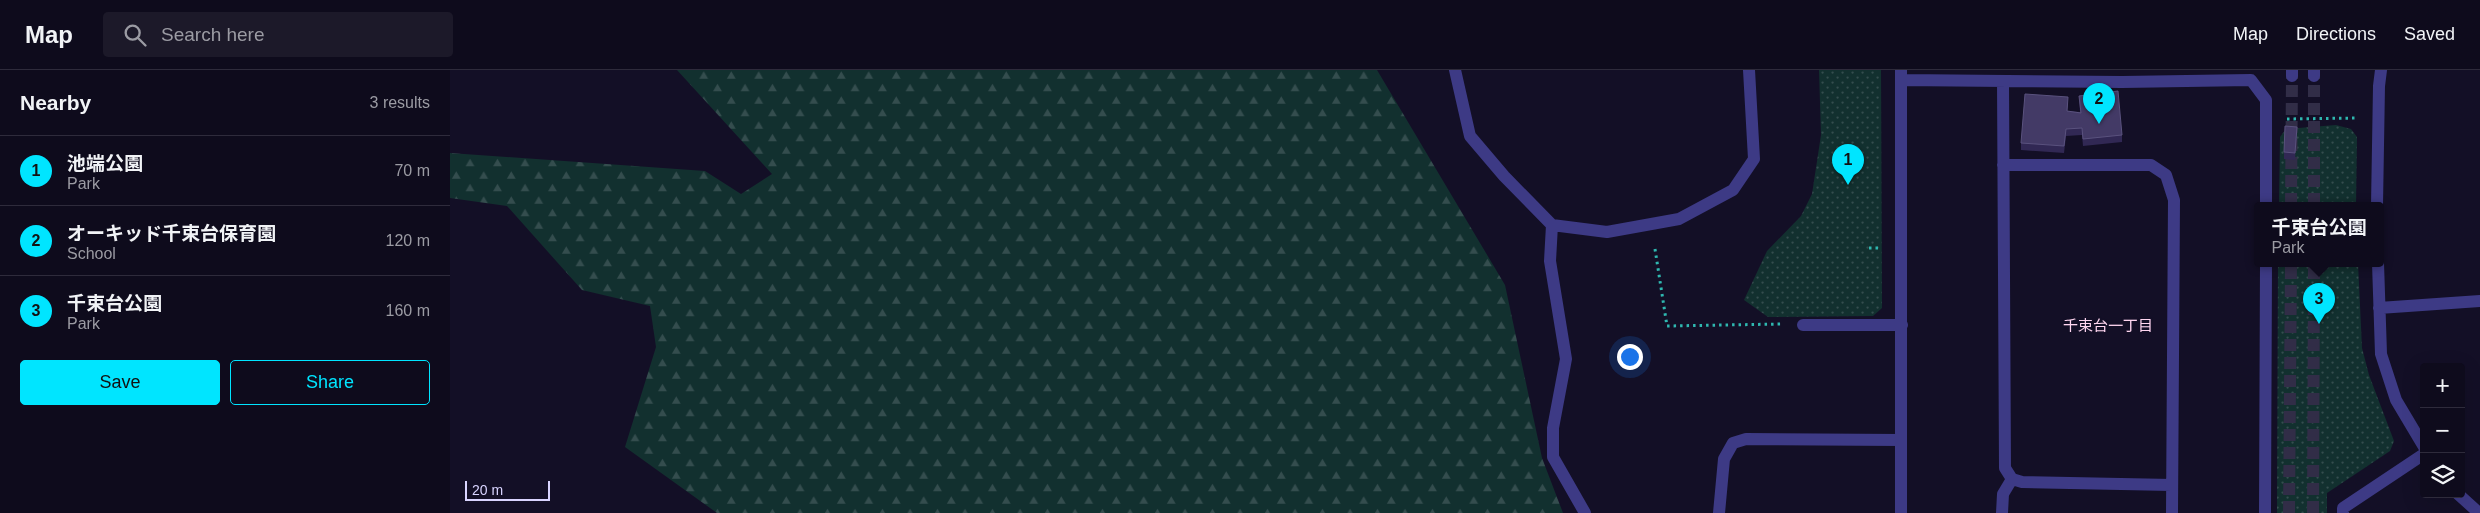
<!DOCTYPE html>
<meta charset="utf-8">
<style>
:root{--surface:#0e0b1c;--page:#1c1929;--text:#f1f3f6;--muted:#9b9ba3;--line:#2e2b3b;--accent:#00e5ff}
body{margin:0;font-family:Helvetica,"Noto Sans JP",sans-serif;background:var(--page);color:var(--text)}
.controls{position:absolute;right:15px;bottom:15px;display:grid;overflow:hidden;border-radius:5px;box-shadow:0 5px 20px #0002}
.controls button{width:45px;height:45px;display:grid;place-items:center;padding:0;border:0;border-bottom:1px solid var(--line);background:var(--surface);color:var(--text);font:25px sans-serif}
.scale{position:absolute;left:15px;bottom:12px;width:85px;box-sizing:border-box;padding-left:5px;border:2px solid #d9d4ff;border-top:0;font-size:14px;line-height:18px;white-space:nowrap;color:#d9d4ff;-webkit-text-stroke:4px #130f26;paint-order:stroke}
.you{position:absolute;left:1179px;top:286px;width:18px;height:18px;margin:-12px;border:4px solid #fff;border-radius:50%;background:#1a73e8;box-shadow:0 0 0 8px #1a73e833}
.badge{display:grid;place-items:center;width:32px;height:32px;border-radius:50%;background:var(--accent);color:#111;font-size:16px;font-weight:700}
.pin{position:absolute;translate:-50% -41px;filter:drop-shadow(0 1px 2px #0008)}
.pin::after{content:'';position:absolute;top:26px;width:18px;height:15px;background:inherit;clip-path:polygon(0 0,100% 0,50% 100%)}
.popup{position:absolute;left:1804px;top:132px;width:130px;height:65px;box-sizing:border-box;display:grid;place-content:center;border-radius:5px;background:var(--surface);filter:drop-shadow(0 1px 4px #0005);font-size:16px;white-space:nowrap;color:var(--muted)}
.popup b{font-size:19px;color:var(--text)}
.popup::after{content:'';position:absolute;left:50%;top:100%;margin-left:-10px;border:10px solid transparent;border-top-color:var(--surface)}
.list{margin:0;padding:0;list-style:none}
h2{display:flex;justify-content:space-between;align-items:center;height:65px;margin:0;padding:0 20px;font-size:21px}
h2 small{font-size:16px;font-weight:400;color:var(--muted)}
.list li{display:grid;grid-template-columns:32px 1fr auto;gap:15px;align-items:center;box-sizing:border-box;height:70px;padding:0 20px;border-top:1px solid var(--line)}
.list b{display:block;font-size:19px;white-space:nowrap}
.list p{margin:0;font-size:16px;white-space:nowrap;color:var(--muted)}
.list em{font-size:16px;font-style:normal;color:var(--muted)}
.actions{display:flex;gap:10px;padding:15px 20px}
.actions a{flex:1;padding:11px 0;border:1px solid var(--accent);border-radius:5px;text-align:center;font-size:18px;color:var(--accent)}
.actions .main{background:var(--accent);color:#111}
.icon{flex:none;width:28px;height:28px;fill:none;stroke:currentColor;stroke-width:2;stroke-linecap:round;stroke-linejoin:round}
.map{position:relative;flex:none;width:2030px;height:443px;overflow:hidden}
header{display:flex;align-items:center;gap:30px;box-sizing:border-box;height:70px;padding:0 25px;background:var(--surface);border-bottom:1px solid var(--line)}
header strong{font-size:24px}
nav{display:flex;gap:28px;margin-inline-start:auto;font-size:18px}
.search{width:350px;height:45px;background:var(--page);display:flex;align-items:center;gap:12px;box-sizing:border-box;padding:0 18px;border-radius:5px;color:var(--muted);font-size:19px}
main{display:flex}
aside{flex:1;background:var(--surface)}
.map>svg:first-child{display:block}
.grass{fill:url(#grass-dots)}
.forest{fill:url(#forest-firs)}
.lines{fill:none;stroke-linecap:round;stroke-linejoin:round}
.minor-tunnel{stroke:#312d47;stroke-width:12;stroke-dasharray:12 6;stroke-linecap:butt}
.path{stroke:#2fb8b0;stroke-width:3;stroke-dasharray:2.5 4;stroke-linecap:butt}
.minor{stroke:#3d3a85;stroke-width:12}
.wall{fill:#312854}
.building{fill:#433a66;stroke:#5a527e}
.labels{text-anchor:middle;stroke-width:4;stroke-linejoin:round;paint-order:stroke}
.neighbourhood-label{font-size:15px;fill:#ffd6f0;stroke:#130f26}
</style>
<header>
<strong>Map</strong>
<div class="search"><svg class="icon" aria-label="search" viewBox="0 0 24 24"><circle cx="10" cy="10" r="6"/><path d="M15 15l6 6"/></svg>Search here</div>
<nav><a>Map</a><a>Directions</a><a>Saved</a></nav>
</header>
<main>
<aside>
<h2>Nearby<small>3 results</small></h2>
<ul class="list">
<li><span class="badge">1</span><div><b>池端公園</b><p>Park</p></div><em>70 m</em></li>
<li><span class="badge">2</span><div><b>オーキッド千束台保育園</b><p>School</p></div><em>120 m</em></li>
<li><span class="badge">3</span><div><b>千束台公園</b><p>Park</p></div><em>160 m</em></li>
</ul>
<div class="actions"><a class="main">Save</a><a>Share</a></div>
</aside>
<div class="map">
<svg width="2030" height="443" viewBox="0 0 2030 443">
<defs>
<pattern id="grass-dots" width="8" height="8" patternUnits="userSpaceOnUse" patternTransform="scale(1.25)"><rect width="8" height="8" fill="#12302f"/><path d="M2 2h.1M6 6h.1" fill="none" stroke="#344d4e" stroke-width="1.8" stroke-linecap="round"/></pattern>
<pattern id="forest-firs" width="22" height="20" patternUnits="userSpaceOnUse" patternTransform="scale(1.25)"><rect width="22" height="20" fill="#12302f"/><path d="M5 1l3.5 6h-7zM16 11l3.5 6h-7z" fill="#344d4e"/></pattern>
</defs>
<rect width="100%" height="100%" fill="#130f26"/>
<!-- grass -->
<path class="grass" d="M1369,0H1431L1432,238L1423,246L1318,247L1294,230L1317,181L1351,146L1362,124L1371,65Z
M1886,55L1901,59L1907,67L1906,135H1829L1830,67L1836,59Z
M1828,193H1908L1912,278L1919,305L1944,371L1940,381L1877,423V443H1827Z"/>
<!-- forest -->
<path class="forest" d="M227,0H927L1055,215L1092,388L1113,443H267L175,377L206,277L200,236L132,220L57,136L0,128V83L255,101L291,124L322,104Z"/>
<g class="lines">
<!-- minor-tunnel -->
<path class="minor-tunnel" d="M1841,135L1842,6
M1864,135V6
M1839,443L1841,193
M1863,443L1864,193"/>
<!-- path -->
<path class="path" d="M1837,49L1908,48
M1419,178H1430
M1205,179L1217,256L1332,254"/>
<!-- minor -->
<path class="minor" d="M1005,0L1020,66L1054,106L1102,155L1157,162L1229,149L1283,120L1304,89L1299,0
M1451,0V443
M1842,0V6
M1864,6V0
M1451,10L1672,12L1801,10L1816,30V135
M1553,11L1555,398L1562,409L1572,412L1722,415
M1553,95H1701L1716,105L1724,130L1722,443
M1927,135L1929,16L1931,0
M1102,155L1100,191L1116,289L1103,358V387L1135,443
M1928,193L1931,284L1946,330L1974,377
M1929,238L2030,231
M1353,255H1452
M2008,424L2029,443
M1269,443L1274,389L1283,373L1296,369L1451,370
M1552,443L1553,424L1562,409
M1815,443L1816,193
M1893,443V438L1974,384"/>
</g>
<!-- wall -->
<path class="wall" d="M1629,26L1672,65V72L1633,76L1632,65L1616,66L1614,83L1571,80V73L1618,34L1617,41L1630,42Z
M1847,57L1845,90L1834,89V82Z"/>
<!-- building -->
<path class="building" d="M1668,21L1672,65L1633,69L1632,58L1616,59L1614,76L1571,73L1575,24L1618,27L1617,41L1631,43L1629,26Z
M1835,56L1847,57L1845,83L1834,82Z"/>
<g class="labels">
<!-- neighbourhood labels -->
<g class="neighbourhood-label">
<text x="1658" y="261">千束台一丁目</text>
</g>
</g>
</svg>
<div class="controls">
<button>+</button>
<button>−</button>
<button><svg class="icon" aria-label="layers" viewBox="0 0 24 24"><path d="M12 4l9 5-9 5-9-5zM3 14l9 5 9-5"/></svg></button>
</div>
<div class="scale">20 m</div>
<div class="you"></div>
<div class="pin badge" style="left:1398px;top:115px">1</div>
<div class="pin badge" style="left:1649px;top:54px">2</div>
<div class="pin badge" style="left:1869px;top:254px">3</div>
<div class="popup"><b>千束台公園</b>Park</div>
</div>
</main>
